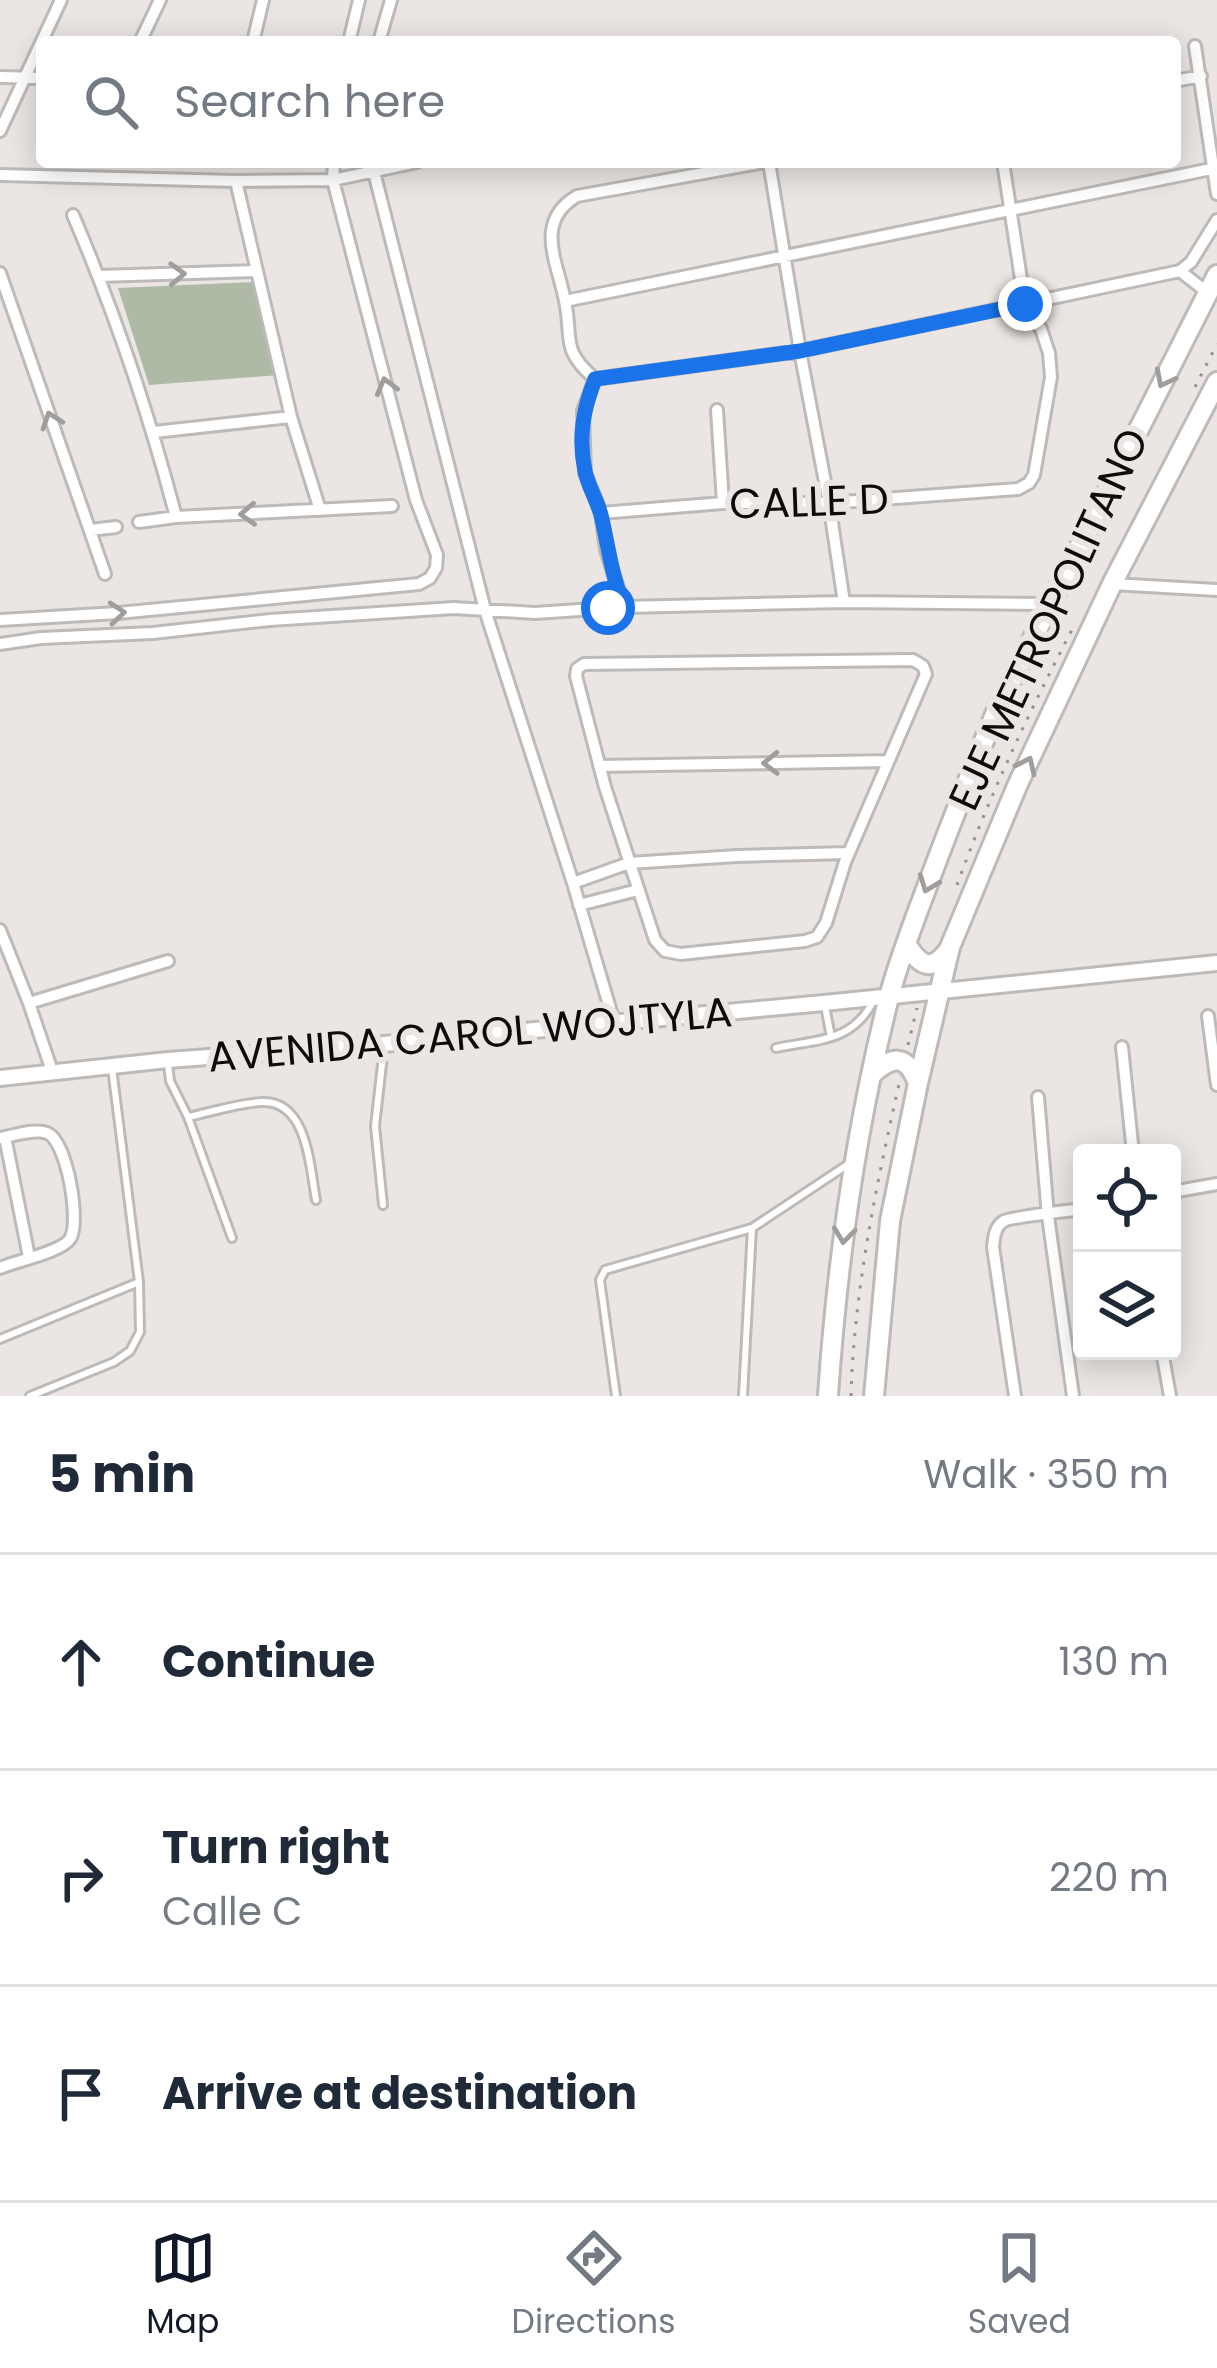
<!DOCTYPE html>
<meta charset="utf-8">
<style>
:root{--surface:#fff;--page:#f2f2f3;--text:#1f2937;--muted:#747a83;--line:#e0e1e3;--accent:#111827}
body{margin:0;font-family:Poppins,sans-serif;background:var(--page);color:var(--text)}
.controls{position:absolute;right:36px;bottom:36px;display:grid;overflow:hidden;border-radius:12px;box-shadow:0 6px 30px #0003}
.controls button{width:108px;height:108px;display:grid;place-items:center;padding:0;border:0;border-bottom:3px solid var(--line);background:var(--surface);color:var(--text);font:60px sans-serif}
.stop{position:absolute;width:36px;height:36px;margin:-27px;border:9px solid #1a73e8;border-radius:50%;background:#fff}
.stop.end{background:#1a73e8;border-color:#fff;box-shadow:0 3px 12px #0008}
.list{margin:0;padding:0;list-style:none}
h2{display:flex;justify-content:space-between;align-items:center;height:156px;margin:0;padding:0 48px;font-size:51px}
h2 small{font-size:39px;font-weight:400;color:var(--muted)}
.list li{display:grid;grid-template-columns:78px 1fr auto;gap:36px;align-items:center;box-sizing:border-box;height:216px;padding:0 48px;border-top:3px solid var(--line)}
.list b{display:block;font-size:45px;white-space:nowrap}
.list p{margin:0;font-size:39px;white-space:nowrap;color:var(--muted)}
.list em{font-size:39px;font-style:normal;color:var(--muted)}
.icon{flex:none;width:66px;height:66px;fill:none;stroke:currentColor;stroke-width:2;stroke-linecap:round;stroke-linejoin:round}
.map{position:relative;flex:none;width:1217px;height:1396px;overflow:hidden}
.search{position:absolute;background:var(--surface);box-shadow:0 6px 30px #0003;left:36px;right:36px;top:36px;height:132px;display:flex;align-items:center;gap:30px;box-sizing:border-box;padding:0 42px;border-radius:12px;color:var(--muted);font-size:45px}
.sheet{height:804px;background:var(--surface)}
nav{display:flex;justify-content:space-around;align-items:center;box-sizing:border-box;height:168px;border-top:3px solid var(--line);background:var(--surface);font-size:33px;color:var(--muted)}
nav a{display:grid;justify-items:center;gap:6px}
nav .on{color:var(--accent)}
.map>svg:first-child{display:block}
.green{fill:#aeb9a6}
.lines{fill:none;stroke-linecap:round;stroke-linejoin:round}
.service-casing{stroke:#bebab7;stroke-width:12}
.minor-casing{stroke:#bebab7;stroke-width:16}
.tertiary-casing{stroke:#bebab7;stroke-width:20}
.primary-casing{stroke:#bebab7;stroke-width:24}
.path{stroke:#95918f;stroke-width:3;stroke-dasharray:3 9;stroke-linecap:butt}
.service{stroke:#fff;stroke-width:6}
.minor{stroke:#fff;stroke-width:10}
.tertiary{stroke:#fff;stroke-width:14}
.primary{stroke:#fff;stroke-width:18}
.oneway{stroke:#9f9e9d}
.route{stroke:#1a73e8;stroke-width:15}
.labels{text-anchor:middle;stroke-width:12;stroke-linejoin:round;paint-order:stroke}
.street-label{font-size:42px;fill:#0e0c0b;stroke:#ebe6e3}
</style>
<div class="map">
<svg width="1217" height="1396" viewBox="0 0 1217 1396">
<rect width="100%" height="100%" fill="#ebe6e3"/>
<!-- green -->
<path class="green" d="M253,282L280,375L149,385L118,288Z"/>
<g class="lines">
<!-- service casing -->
<g class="service-casing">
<path id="service" d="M825,1006L831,1037
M776,1048C818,1039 852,1043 874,1000
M168,1064L170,1081L188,1117L232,1238
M188,1117C212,1112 238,1103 262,1102C308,1100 310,1169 316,1200
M383,1205L375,1126L384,1047
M0,1339L139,1282
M30,1396L114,1362L130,1351L140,1332L139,1282L112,1068
M616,1396L600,1280L605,1270L752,1228L847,1165
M743,1396L752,1228"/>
</g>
<!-- minor casing -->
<g class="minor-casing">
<path id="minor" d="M140,42L160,0
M253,42L263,0
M349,42L359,0
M379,42L391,0
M1195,46L1217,194
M0,77L42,78
M1175,81L1201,76
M0,131L61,0
M769,162L800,351L829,503L844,602
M374,172L485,610L573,883L614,1022
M0,175L236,181L333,180L417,162
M236,181L291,417L320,510
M73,215C115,313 149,414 176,517
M1180,271L1208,293
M0,273L105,574
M99,276L256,271
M565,301L1211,169
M595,379L583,411L585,473L601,513L606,550L624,607L844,602L1049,604
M595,379L800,351L1180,271L1191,262L1217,220
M595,379C560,349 573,339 565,301C558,263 533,222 577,196L765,162
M717,410L723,503
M154,432L291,417
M601,513L723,503H829L1018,489L1029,483L1034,475L1051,377L1049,353L1041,329L1025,305L1003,162
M139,522L176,517L392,506
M90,530L116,527
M1112,584L1217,590
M0,620L118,613L419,584L430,578L436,568L437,555L416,500L333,180L334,162
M0,644L41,638L153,633L270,620L454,608L535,613L624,607
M913,660L923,666L926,674L845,862L826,923L817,937L805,941L681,954L665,951L655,940L605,787L576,676L577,669L584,664Z
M599,766L888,761
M573,883L629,863L737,856L848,853
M579,905L638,890
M0,930L29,1003L53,1074
M29,1003L168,961
M1208,1016L1217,1085
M1122,1047L1133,1153
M1038,1097L1048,1216L1073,1396
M5,1137L29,1257
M0,1138C13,1136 35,1128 47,1133C67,1140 81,1223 70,1239C61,1252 16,1261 0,1268
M1172,1192L1217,1184
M1162,1351L1170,1396
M1015,1396L993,1247C994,1237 995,1226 1004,1221C1010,1217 1069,1211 1082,1209"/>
</g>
<!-- tertiary casing -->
<g class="tertiary-casing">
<path id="tertiary" d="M0,1078L168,1060L384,1044L824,1003L1217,963"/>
</g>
<!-- primary casing -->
<g class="primary-casing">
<path id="primary" d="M906,944C921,967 932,973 950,948
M871,1075C892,1056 906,1053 918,1083
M828,1396C837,1261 856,1128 889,997C900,956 916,916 931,876C953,818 975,761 999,705L1217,275
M874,1396L890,1221L918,1083L950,947L1017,786L1112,584L1217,382"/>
</g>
<!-- path -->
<path class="path" d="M1195,387L1217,344
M957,885C989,796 1030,710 1074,626
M908,1045L917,1008
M851,1396C854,1291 876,1187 899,1084"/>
<!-- service -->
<use href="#service" class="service"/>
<!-- minor -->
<use href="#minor" class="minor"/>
<!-- tertiary -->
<use href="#tertiary" class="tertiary"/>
<!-- primary -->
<use href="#primary" class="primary"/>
</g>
<!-- one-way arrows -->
<defs><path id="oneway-chevron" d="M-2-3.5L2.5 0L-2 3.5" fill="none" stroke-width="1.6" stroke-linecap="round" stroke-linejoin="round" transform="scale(3)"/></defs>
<g class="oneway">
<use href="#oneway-chevron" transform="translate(177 274) rotate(-2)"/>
<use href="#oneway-chevron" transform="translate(1164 379) rotate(117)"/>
<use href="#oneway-chevron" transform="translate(386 386) rotate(-105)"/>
<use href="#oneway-chevron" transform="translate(51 420) rotate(-109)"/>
<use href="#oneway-chevron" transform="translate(248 514) rotate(177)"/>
<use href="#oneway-chevron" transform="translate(117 613) rotate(-5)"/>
<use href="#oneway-chevron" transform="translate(771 763) rotate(179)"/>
<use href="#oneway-chevron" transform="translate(1027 765) rotate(-65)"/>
<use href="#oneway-chevron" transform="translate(928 884) rotate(111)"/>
<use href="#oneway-chevron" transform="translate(844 1235) rotate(97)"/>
</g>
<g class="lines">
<!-- route -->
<path class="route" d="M608,608L624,607C611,573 609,549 601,515C597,500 588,486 585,471C578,438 583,410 595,379L800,351L1025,304"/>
</g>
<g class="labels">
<!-- street labels -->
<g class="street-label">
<text transform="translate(809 501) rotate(-2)" y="15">CALLE D</text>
<text transform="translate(1048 619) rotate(-65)" y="15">EJE METROPOLITANO</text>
<text transform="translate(470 1034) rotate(-5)" y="15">AVENIDA CAROL WOJTYLA</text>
</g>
</g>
</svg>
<div class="controls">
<button><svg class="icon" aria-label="locate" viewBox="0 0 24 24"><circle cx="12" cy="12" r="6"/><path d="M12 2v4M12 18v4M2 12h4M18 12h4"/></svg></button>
<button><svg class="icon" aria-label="layers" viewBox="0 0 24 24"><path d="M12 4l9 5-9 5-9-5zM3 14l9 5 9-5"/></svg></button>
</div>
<div class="stop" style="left:608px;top:608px"></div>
<div class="stop end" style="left:1025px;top:304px"></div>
<div class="search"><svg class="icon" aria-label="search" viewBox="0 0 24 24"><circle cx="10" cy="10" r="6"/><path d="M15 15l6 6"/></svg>Search here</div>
</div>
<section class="sheet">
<h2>5 min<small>Walk · 350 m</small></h2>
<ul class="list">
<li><svg class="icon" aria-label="ahead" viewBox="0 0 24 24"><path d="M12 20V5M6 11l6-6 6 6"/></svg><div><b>Continue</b></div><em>130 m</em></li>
<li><svg class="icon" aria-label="right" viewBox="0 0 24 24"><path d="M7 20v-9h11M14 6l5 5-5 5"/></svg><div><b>Turn right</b><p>Calle C</p></div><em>220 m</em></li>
<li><svg class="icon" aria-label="arrive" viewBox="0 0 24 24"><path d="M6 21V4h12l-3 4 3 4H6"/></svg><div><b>Arrive at destination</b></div></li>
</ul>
</section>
<nav>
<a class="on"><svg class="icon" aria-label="map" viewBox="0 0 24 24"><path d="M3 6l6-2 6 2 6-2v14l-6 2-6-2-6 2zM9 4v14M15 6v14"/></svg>Map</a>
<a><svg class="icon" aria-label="directions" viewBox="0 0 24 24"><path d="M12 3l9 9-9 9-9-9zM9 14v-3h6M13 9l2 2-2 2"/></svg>Directions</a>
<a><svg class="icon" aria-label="saved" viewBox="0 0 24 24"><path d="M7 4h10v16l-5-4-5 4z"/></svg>Saved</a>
</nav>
